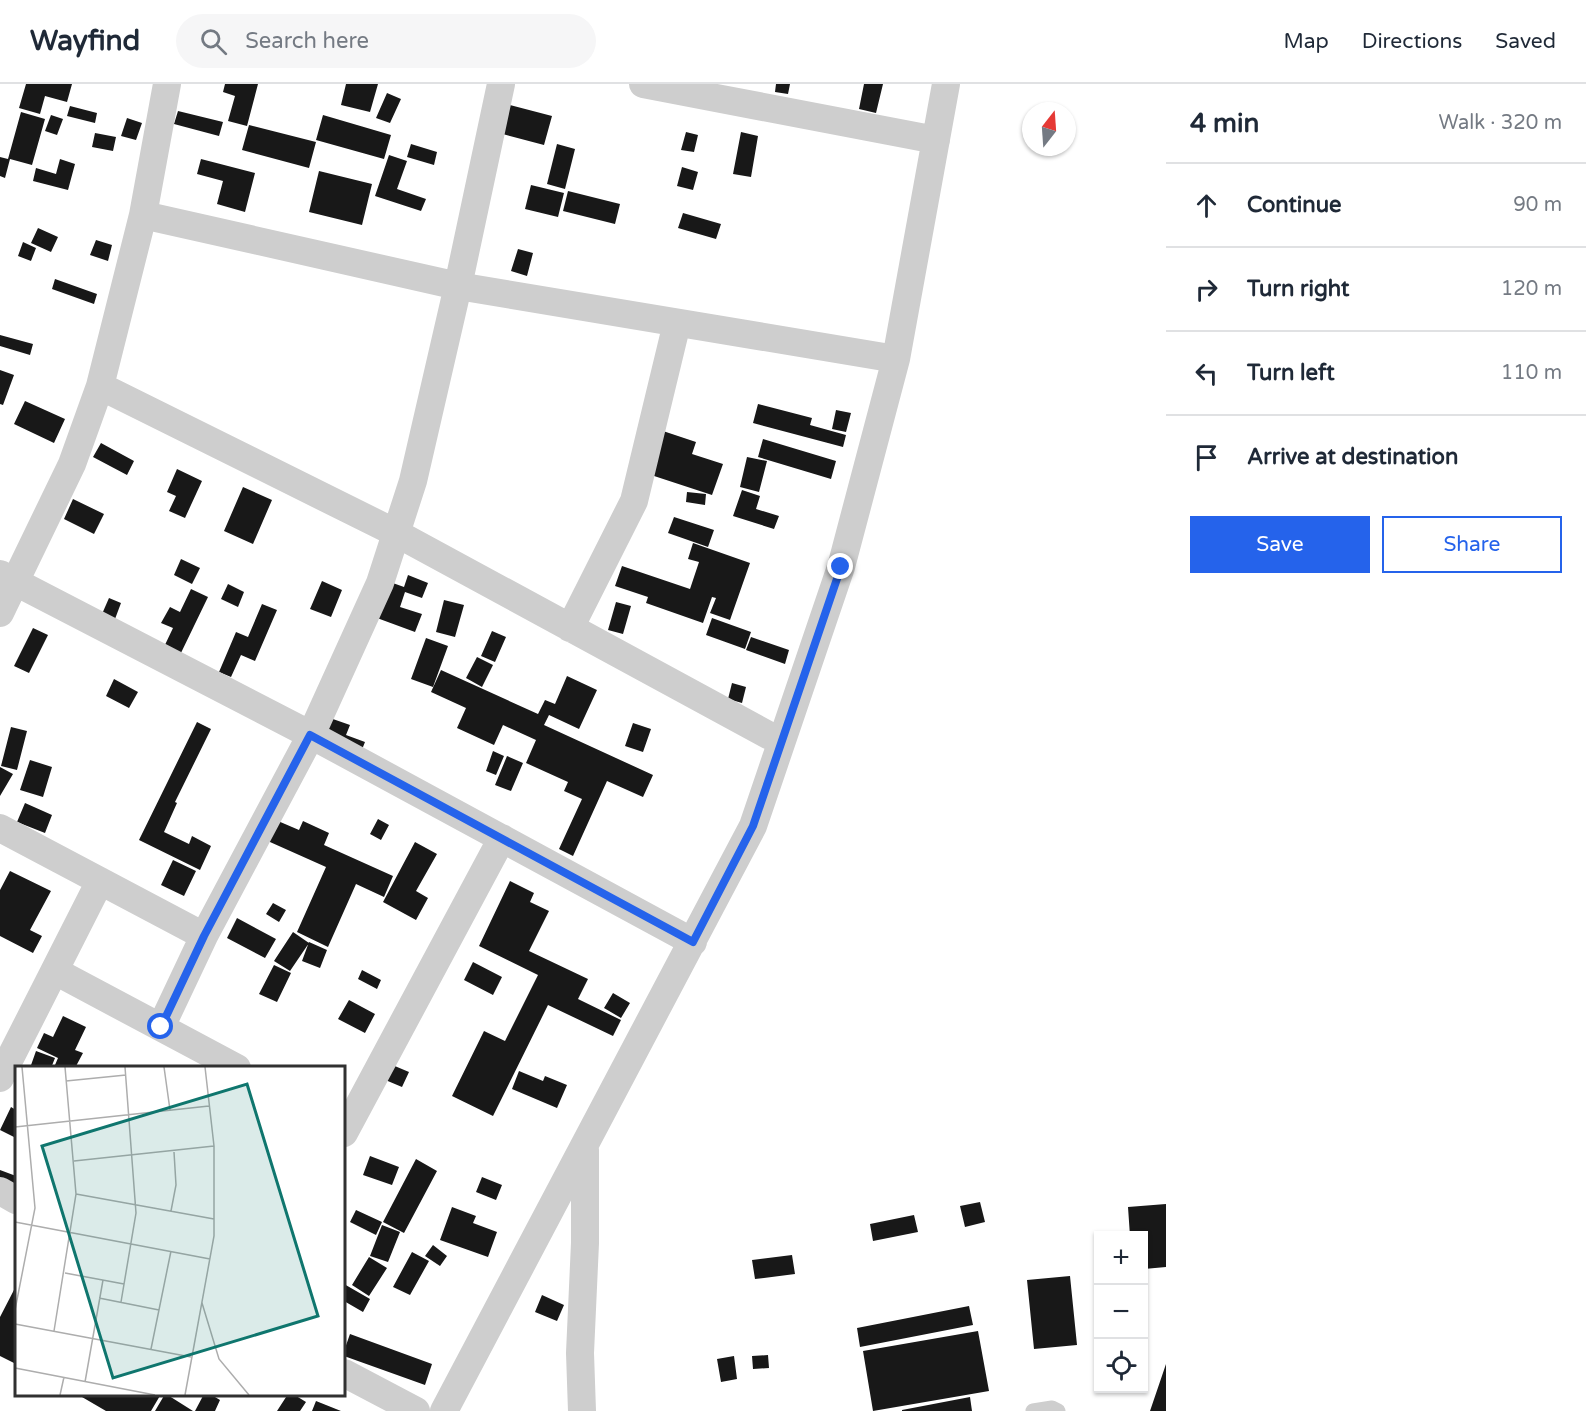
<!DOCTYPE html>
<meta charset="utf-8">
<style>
:root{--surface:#fff;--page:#f6f6f7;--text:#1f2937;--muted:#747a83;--line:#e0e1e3;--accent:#2563eb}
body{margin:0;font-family:"Varela Round",sans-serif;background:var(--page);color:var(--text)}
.controls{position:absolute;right:18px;bottom:18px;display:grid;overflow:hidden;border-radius:0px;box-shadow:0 2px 4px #0004}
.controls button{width:54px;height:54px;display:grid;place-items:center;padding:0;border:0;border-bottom:2px solid var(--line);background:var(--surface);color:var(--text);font:30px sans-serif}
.compass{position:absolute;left:1022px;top:18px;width:54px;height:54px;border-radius:50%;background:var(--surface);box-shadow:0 2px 4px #0004;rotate:17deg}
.stop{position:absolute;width:18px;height:18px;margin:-14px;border:4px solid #2563eb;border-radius:50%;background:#fff}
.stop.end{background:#2563eb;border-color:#fff;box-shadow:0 2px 6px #0008}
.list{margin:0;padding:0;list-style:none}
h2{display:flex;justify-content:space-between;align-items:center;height:78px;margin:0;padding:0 24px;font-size:26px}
h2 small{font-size:20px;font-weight:400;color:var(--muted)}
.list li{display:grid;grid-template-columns:39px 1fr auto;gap:18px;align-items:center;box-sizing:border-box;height:84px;padding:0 24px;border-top:2px solid var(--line)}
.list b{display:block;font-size:22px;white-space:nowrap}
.list em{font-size:20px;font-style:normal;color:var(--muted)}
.actions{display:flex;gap:12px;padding:18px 24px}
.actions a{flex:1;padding:14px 0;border:2px solid var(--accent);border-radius:0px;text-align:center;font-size:21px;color:var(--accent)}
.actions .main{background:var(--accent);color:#fff}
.icon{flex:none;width:33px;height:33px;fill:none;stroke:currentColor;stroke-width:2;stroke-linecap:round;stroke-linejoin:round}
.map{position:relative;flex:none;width:1166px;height:1327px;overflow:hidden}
header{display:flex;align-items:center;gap:36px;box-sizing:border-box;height:84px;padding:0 30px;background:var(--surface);border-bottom:2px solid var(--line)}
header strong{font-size:28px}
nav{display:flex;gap:33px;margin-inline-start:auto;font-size:21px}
.search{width:420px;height:54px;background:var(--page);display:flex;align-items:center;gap:15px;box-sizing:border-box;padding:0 21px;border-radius:33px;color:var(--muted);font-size:22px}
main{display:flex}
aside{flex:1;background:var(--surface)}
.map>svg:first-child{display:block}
.building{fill:#181818}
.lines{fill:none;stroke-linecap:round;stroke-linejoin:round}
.service{stroke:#cecece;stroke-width:15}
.minor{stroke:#cecece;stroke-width:28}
.route{stroke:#2563eb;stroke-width:8}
.inset-road{fill:none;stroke:#adadad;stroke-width:1.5}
.view{fill:#0f766e;fill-opacity:0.15;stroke:#0f766e;stroke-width:3}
.inset-edge{fill:none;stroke:#313131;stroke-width:3}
</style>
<header>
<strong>Wayfind</strong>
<div class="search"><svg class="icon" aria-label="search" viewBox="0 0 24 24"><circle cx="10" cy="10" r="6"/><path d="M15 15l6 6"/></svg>Search here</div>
<nav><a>Map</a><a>Directions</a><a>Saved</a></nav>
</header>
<main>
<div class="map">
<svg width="1166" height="1327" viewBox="0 0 1166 1327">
<rect width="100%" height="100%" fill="#fff"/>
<!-- building -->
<path class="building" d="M26,0H72L67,18L45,12L40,30L19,24Z
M225,0H258L247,42L228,37L235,12L223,8Z
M346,0H378L370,28L341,21Z
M776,0H790L788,10L775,8Z
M864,0H883L876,29L859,25Z
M387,9L401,15L390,39L376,34Z
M506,20L552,32L544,61L499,49Z
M70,22L97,29L95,39L67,32Z
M178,27L223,38L219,52L174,40Z
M21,28L45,35L32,81L10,75L5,94L0,92V73L8,75Z
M51,31L63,35L57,51L45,47Z
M323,31L391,51L384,75L316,56Z
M127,34L142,39L136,56L121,52Z
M249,41L316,58L309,84L242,66Z
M686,48L698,51L694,68L681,66Z
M741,48L758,52L751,93L733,90Z
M95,49L116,53L113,67L92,63Z
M411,60L437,68L434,81L407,73Z
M557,60L575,65L565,105L547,100Z
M389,71L407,77L397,105L426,115L421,127L375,112Z
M60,75L75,80L68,106L33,97L36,84L56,90Z
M201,75L255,89L245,128L217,120L223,97L197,90Z
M682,83L698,88L693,106L677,102Z
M319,87L372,100L362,141L309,128Z
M531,101L564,109L558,133L525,125Z
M568,107L620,120L615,140L563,127Z
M683,129L721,140L716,155L678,144Z
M38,144L58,153L51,168L31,159Z
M96,156L112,161L108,177L90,171Z
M23,158L36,164L31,177L18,172Z
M518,165L533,169L527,192L511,187Z
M55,195L97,210L94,220L52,205Z
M0,251L33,260L30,271L0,262Z
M0,286L14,291L3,321L0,320Z
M25,317L65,335L54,359L14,340Z
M758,320L812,334L810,341L846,351L843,363L753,339Z
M836,326L851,329L846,348L832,345Z
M663,347L696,358L692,370L723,380L712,411L648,390Z
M763,355L836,377L831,395L758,373Z
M101,359L134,377L127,391L93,373Z
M747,373L767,377L759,408L740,403Z
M177,385L202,397L185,434L169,427L176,412L167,408Z
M243,403L272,416L253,460L224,447Z
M742,406L760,412L756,425L779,432L774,445L733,432Z
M687,408L706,410L705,421L686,418Z
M73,415L104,430L94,450L64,435Z
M674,433L714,446L708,463L668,449Z
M693,459L750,479L730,536L710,529L716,514L712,513L703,539L646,519L648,513L615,502L622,482L690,505L699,478L688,475Z
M181,475L200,484L192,500L174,491Z
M408,491L428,499L422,514L405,508L400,523L422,530L415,548L377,534L390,498L404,503Z
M322,497L342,506L331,533L310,525Z
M228,500L244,508L238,523L221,515Z
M191,505L208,513L179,573L163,565L173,544L161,539L170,523L180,528Z
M109,514L121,519L115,535L102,530Z
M444,516L464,521L455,553L436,548Z
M616,518L631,522L623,550L608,546Z
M262,520L277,526L255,577L241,571L231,593L219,588L236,548L248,553Z
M712,534L751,548L745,565L706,551Z
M33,544L48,551L29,589L14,582Z
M492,547L506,553L495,578L481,572Z
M751,553L789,566L785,580L746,566Z
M426,554L448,562L433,603L411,595Z
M477,573L493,581L482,603L466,594Z
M441,586L538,630L545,616L555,620L567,592L597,606L579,645L549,631L544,641L653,691L643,713L607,697L573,772L559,765L582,715L564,707L568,698L526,679L536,656L503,641L494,661L457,644L466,624L431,608Z
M114,595L138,608L129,624L106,612Z
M732,599L746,603L742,619L728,615Z
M330,634L350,641L346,651L365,658L361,668L323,654Z
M197,638L211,645L175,718L177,719L164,748L189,760L192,752L211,762L200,786L139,756Z
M633,639L651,645L643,668L625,662Z
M11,643L27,647L17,686L1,682Z
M493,667L504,672L496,691L486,687Z
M507,672L523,679L511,707L495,701Z
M30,676L52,683L43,713L20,706Z
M0,683L13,690L0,712Z
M25,719L52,731L45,749L17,738Z
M271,734L299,746L303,737L329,749L324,761L393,792L384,813L356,800L328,863L297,848L326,783L261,754Z
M378,735L389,741L381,756L370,750Z
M415,758L437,770L416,807L428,814L416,836L383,818Z
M173,776L196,787L184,812L161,801Z
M10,787L51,807L30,846L42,852L33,869L0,852V806Z
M510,797L534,809L530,818L549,827L529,867L588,895L578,915L621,936L613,952L548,921L493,1032L452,1012L484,947L505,957L538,891L479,862Z
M273,819L286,826L279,838L266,830Z
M237,834L276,855L265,874L227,854Z
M293,848L309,859L290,887L274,877Z
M309,858L327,866L320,884L302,877Z
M473,878L502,893L493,911L464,896Z
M274,881L291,889L277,918L259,910Z
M362,886L381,896L377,905L358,895Z
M613,909L630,919L621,934L604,924Z
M349,916L375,930L365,949L338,935Z
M63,932L86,943L75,966L83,969L75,984H61L55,981L58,974L37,964L44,949L53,953Z
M36,967L55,974L51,984H30Z
M390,980L409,988L402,1003L383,995Z
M519,987L543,997L545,992L567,1001L557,1024L512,1005Z
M11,1023L16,1026V1054L0,1046Z
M370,1072L399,1083L392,1101L363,1091Z
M416,1075L437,1087L404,1149L383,1138Z
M0,1086L16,1092V1103L0,1097Z
M482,1093L502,1101L496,1116L476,1108Z
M980,1118L985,1138L965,1143L960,1122Z
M1166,1120V1183L1144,1185V1152H1130L1128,1123Z
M452,1123L476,1132L473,1139L497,1148L488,1173L440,1156Z
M356,1126L382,1138L376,1151L350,1138Z
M914,1131L918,1148L873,1157L870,1140Z
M382,1141L400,1148L388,1178L370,1172Z
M433,1161L447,1172L440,1182L425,1172Z
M412,1168L429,1177L410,1211L393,1203Z
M792,1171L795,1190L755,1195L752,1176Z
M369,1173L387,1184L369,1212L352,1201Z
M1070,1192L1077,1261L1034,1265L1027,1196Z
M344,1200L370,1215L363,1228L344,1217Z
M16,1202V1280L0,1272V1233Z
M542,1211L564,1221L557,1237L535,1228Z
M969,1222L973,1241L860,1263L857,1244Z
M978,1247L989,1307L873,1327L863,1267Z
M350,1250L432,1280L425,1301L344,1272V1267Z
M768,1271L769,1284L753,1285L752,1272Z
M734,1272L737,1295L721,1298L717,1275Z
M1166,1280V1327H1150Z
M83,1310H161L151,1327H106L82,1313Z
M165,1310H166L193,1327H155Z
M204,1310H210L220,1316L215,1327H195Z
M288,1310H293L306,1318L300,1327H277Z
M970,1313L972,1327H902V1326Z
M316,1317L341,1327H312Z"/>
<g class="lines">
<!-- service -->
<path class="service" d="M1033,1327L1052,1324L1058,1327"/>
<!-- minor -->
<path class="minor" d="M643,0L936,56
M143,131L458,202L896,275
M100,302L396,449L781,658
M0,490L311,651L693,858
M0,529L72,380L100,302L143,131L167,0
M570,544L634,417L677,239
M0,744L204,852
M55,887L237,984
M161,943L204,852L311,651L380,499L413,397L458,202L501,0
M0,994L100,797
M344,1049L502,754
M0,1107L16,1116
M344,1289L416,1327
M444,1327L753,742L841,483L896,275L946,0
M582,1327L580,1269L585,1159V1066"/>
</g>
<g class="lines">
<!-- route -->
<path class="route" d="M161,943L204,852L310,651L693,858L753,742L841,483"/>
</g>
<!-- overview -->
<g transform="translate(15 982)">
<rect width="330" height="330" fill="#fff"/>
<path class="inset-road" d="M149,1L155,44M51,15L111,9M0,61L194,40M59,95L199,80M61,128L199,153M156,145L161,119L159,86M0,156L195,193M50,207L109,218M84,232L144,244M106,236L121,147L110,1M187,237L204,293L234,329M0,244L20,142L7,1M0,258L176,291M39,265L61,128L50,1M136,283L156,185M0,302L140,329M70,316L88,214M45,329L49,311M170,329L199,170V80L190,1"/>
<path class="view" d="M232,18L303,250L98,312L27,80Z"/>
<rect width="330" height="330" class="inset-edge"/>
</g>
</svg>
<div class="controls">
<button>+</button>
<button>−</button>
<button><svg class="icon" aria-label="locate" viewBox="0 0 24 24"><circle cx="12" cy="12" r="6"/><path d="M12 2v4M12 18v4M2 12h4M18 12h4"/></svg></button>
</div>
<svg class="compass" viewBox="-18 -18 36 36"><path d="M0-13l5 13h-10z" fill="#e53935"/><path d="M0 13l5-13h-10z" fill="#747a83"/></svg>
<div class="stop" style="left:161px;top:943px"></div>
<div class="stop end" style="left:841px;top:483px"></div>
</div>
<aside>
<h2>4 min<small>Walk · 320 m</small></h2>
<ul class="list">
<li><svg class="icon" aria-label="ahead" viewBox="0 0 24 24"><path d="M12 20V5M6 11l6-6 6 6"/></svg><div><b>Continue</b></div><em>90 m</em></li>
<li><svg class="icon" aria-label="right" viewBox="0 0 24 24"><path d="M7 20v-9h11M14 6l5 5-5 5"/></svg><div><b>Turn right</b></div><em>120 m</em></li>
<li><svg class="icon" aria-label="left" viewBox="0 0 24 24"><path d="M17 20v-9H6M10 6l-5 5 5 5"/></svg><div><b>Turn left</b></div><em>110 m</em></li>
<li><svg class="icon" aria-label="arrive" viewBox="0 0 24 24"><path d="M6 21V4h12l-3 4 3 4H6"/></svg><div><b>Arrive at destination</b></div></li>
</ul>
<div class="actions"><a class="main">Save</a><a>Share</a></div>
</aside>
</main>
